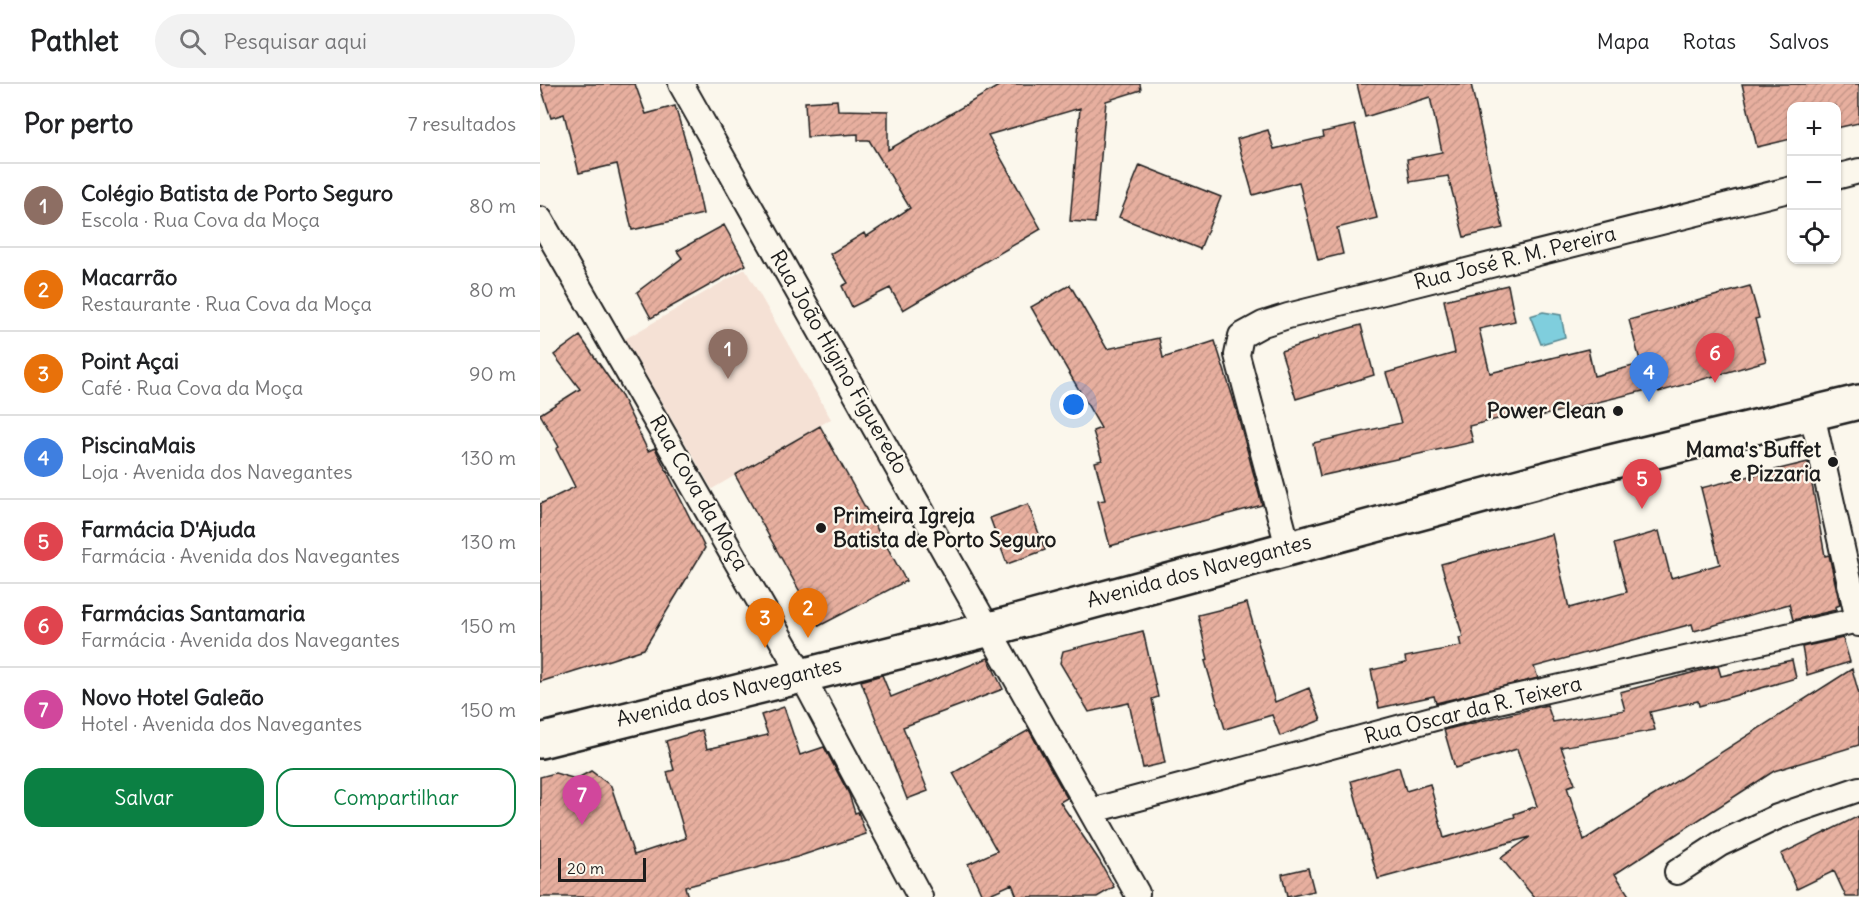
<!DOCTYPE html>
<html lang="pt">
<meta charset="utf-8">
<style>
:root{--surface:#fff;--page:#f2f2f2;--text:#202124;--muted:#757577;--line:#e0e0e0;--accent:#0b8043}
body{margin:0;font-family:Delius,sans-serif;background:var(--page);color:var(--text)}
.controls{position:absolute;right:18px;top:18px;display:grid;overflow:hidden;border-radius:12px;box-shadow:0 2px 4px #0004}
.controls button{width:54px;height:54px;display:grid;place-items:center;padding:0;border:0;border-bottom:2px solid var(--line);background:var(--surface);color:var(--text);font:30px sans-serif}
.scale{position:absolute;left:18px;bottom:15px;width:88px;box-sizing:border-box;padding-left:6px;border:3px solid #1c1c1c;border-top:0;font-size:16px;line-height:21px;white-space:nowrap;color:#1c1c1c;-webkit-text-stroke:4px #fbf7ec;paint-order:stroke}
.you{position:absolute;left:534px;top:321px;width:21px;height:21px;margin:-15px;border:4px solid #fff;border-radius:50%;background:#1a73e8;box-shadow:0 0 0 9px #1a73e833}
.badge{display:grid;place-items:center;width:39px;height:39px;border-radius:50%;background:var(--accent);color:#fff;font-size:20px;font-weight:700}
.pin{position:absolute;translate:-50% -50px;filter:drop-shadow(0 2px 3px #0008)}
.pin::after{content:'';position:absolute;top:32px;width:21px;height:18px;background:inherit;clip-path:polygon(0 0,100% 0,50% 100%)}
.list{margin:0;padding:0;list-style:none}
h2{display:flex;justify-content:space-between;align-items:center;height:78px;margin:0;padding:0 24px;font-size:26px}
h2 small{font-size:20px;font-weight:400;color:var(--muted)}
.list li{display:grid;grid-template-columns:39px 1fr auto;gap:18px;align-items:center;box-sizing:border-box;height:84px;padding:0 24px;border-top:2px solid var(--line)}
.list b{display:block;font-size:22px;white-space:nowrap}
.list p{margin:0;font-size:20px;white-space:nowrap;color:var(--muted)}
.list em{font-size:20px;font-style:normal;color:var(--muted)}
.actions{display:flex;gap:12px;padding:18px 24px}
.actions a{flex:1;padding:14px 0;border:2px solid var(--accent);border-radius:18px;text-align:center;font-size:21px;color:var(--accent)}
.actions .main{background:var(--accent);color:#fff}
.icon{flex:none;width:33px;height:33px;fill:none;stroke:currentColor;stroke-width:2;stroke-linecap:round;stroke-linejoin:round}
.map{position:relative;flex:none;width:1319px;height:813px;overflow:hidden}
header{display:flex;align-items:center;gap:36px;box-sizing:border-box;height:84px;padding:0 30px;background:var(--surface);border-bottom:2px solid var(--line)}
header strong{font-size:28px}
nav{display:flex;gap:33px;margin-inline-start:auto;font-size:21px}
.search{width:420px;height:54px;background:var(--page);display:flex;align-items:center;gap:15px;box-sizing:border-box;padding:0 21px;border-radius:33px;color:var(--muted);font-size:22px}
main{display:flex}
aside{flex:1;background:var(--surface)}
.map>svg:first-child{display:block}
.built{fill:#f5e1d5}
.water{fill:#7fcedd;stroke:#578790;stroke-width:1.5}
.building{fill:url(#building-hatch);stroke:#1c1c1c;stroke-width:1.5}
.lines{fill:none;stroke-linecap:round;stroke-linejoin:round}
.minor-casing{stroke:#1c1c1c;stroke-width:28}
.secondary-casing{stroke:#1c1c1c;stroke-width:38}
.minor{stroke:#fbf7ec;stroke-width:24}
.secondary{stroke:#fbf7ec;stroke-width:33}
.poi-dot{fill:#1c1c1c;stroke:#fbf7ec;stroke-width:2}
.labels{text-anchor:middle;stroke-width:4.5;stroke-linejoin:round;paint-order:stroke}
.street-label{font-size:21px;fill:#1c1c1c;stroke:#fbf7ec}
.poi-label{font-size:21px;font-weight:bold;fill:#1c1c1c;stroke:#fbf7ec;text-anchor:end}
</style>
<header>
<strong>Pathlet</strong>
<div class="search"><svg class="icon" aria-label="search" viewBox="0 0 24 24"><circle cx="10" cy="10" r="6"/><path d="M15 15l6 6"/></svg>Pesquisar aqui</div>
<nav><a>Mapa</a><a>Rotas</a><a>Salvos</a></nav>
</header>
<main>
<aside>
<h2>Por perto<small>7 resultados</small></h2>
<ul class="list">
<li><span class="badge" style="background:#8d6e63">1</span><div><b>Colégio Batista de Porto Seguro</b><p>Escola · Rua Cova da Moça</p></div><em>80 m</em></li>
<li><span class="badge" style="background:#e8710a">2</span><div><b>Macarrão</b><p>Restaurante · Rua Cova da Moça</p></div><em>80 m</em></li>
<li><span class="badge" style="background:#e8710a">3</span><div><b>Point Açai</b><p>Café · Rua Cova da Moça</p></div><em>90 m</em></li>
<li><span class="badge" style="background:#3f7fe0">4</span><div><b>PiscinaMais</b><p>Loja · Avenida dos Navegantes</p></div><em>130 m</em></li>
<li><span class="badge" style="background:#e0444e">5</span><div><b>Farmácia D'Ajuda</b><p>Farmácia · Avenida dos Navegantes</p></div><em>130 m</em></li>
<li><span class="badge" style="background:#e0444e">6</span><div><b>Farmácias Santamaria</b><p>Farmácia · Avenida dos Navegantes</p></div><em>150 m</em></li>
<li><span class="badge" style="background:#d1479c">7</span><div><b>Novo Hotel Galeão</b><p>Hotel · Avenida dos Navegantes</p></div><em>150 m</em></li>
</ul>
<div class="actions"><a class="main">Salvar</a><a>Compartilhar</a></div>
</aside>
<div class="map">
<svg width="1319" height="813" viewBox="0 0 1319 813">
<defs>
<pattern id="building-hatch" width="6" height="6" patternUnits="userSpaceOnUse" patternTransform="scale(1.5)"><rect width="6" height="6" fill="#e7af9f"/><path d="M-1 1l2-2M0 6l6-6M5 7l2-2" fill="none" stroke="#c69688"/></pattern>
</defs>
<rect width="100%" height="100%" fill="#fbf7ec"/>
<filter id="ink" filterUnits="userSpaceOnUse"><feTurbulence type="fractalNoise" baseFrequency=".0167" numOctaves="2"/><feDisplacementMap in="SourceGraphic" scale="12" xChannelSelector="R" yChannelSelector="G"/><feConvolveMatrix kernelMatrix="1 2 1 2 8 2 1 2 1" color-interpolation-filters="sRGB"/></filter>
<g filter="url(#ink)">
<!-- built -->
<path class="built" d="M205,185L291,335L172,405L85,255Z"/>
<!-- water -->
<path class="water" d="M1003,228L1021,231L1025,253L1001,260L990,232Z"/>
<!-- building -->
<path class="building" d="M0,0H95L106,30L135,22L153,83L163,130L92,146L77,80L39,89L24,30L11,34Z
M462,0H600L601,6L566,17L555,139L530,137L540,24L448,51L501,145L363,226L350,204L312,223L302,202L308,199L290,170L324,149L326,153L370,124L329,56H318V50L267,53L265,18L297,16L298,26L348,27V66Z
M817,0H931L963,144L924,153L908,92L870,98L867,75L902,68L890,13L825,33Z
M1202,0H1319V39L1296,44V22H1251V55L1217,63Z
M815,41L837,134L797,144L803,170L778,176L759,98L713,111L697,55L728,46L734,65L784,53L783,48Z
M600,81L681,113L660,165L579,133Z
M184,141L206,181L111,234L97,208L142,174L137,167Z
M530,201L567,265L619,254L623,274L675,257L694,317L722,421L570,462L558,417L565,416L555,378L562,376L553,347L561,344L491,223Z
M968,201L975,237L939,245L950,289L1048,265L1054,292L1101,280L1089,236L1210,202L1219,234L1215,235L1226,277L1119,308L1115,304L988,335L986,328L929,342L933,358L780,392L773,359L861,339L846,289L915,269L904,216Z
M821,241L834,291L756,315L741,267L778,255V253Z
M40,252L82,313L108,367L115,364L165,464L104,565L0,598V420L35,403L16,365L19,363L0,330L40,305L14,271Z
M280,342L366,497L279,542L195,391Z
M1268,378L1285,472L1289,471L1300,521L1295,523L1296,526L1253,536L1249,520L1154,547L1152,540L994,583L998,594L896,619L894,612L839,624L831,586L866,579L865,573L921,562L919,554L923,553L901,480L1012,450L1029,524L1087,508L1074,460L1119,447L1131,494L1180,480L1161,404Z
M488,420L505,466L467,480L450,434Z
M707,519L735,618L769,604L781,636L740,652L732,631L685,645L665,577L668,576L658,531Z
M603,547L618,613L612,615L625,679L603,684L589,619L549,628L520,579L523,567Z
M1303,554L1310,578L1267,591L1262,563Z
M448,574L463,605L363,643L388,707L367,715L321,597L342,591L351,613Z
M1252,576L1256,594L1159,622L1158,617L1110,628L1115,646L1021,663L1035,700L1027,703L1044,756L1312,585L1319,610V661L1234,687L1075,790L1090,813H994L961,774L990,753L838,795L811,697L859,683L866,707L890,700L904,754L975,733L974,730L997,722L977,665L915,684L904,646L1007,621L1013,638L1085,626L1080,608L1178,582L1181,592Z
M244,623L260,671L284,663L309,710L315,729L318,728L326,750L257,773L145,803L148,813H0V693L15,689L36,695L51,687L71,702L94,771L146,754L127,688L134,686L126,657L162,646L167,665L228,651L221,631Z
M489,646L527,714L520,718L559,776L574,803L557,813H477L472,800L443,813L428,780L457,767L413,689Z
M1319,732V813H1306L1294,787L1257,805L1241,770Z
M768,784L774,807L747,813L742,790Z"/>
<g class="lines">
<!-- minor casing -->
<g class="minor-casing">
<path id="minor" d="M141,0L597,809
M1296,93L1319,87
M0,135L261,590L380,813
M1272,330L1319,540
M748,463L697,271L701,252L723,240L748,232L1252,105
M551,727L958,617L1318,536
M1137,788L1180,760L1237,733L1319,705"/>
</g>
<!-- secondary casing -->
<g class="secondary-casing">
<path id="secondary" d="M0,657L450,545L1054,382L1319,318"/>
</g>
<!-- minor -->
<use href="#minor" class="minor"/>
<!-- secondary -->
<use href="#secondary" class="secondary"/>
</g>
</g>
<!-- markers -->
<g class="poi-dot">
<circle cx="1078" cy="327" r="6"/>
<circle cx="1293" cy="378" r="6"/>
<circle cx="281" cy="444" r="6"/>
</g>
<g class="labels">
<!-- street labels -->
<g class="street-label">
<text transform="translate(975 174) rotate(-14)" y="7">Rua José R. M. Pereira</text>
<text transform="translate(299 278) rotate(60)" y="7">Rua João Higino Figueredo</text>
<text transform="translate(159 409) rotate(60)" y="7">Rua Cova da Moça</text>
<text transform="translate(659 487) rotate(-15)" y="7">Avenida dos Navegantes</text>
<text transform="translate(189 608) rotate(-14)" y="7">Avenida dos Navegantes</text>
<text transform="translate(933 626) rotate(-14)" y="7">Rua Oscar da R. Teixera</text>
</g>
<!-- poi labels -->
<g class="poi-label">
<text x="1066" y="334">Power Clean</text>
<text x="1281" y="373">Mama's Buffet<tspan x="1281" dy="24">e Pizzaria</tspan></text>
<text x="293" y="439" text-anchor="start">Primeira Igreja<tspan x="293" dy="24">Batista de Porto Seguro</tspan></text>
</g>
</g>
</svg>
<div class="controls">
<button>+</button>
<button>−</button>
<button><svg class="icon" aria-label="locate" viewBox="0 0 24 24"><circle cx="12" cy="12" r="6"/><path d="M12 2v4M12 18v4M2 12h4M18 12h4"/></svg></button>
</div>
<div class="scale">20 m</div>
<div class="you"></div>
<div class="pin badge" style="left:188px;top:295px;background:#8d6e63">1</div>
<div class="pin badge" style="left:268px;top:554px;background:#e8710a">2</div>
<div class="pin badge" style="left:225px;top:564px;background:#e8710a">3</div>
<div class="pin badge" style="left:1109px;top:318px;background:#3f7fe0">4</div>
<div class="pin badge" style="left:1102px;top:425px;background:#e0444e">5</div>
<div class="pin badge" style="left:1175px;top:299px;background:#e0444e">6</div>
<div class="pin badge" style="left:42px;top:741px;background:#d1479c">7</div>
</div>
</main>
